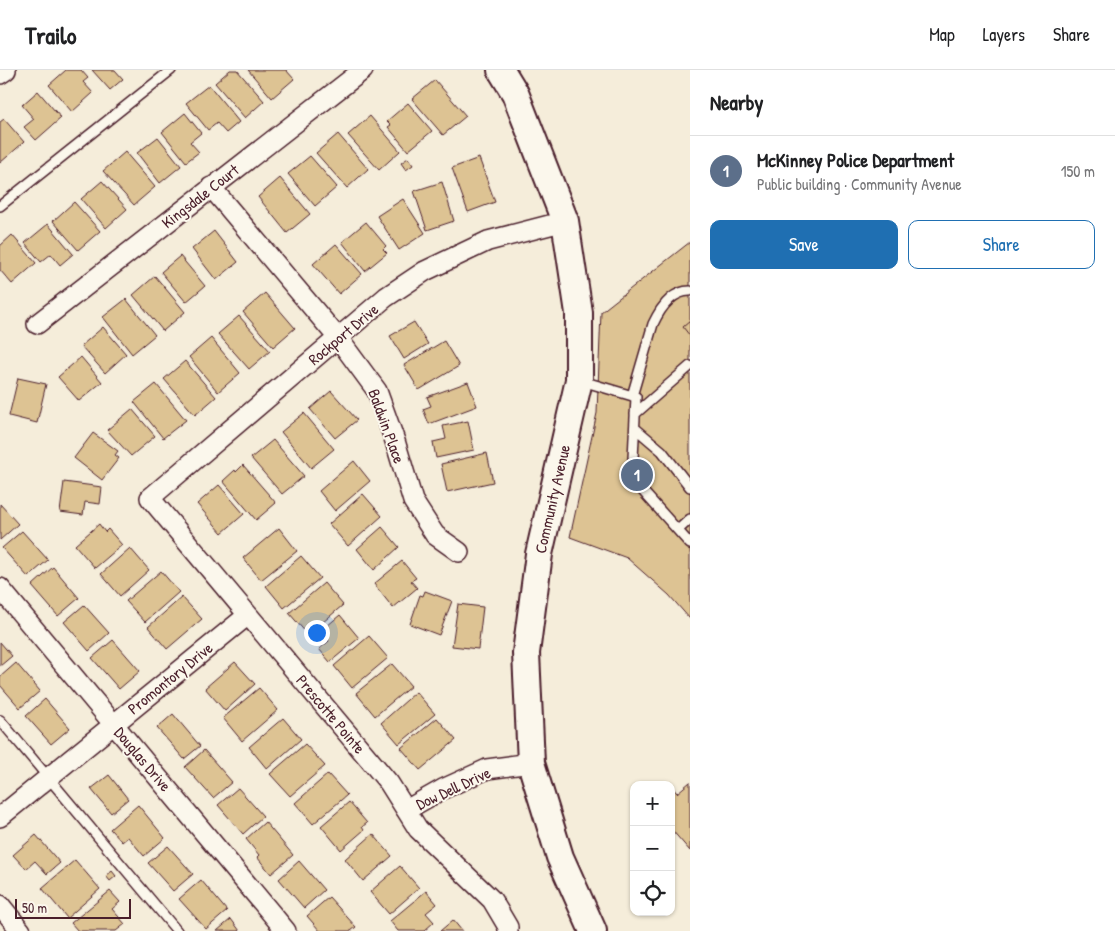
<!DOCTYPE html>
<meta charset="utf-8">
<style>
:root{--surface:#fff;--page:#f6f6f6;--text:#202124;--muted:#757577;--line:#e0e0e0;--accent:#1f6fb2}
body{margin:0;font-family:"Patrick Hand",sans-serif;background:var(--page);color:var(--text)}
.controls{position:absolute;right:15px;bottom:15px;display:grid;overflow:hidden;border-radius:10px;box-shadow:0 1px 4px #0004}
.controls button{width:45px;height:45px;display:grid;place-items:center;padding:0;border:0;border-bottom:1px solid var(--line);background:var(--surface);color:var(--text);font:25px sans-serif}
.scale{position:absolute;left:15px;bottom:12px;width:116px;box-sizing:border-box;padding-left:5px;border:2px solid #4a1f2b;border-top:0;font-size:14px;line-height:18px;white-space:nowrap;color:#4a1f2b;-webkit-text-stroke:4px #fbf7ec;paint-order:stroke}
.you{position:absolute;left:316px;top:562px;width:18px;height:18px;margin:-12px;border:4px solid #fff;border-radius:50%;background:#1a73e8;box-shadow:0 0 0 8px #1a73e833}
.badge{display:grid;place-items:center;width:32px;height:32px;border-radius:50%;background:var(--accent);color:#fff;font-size:16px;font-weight:700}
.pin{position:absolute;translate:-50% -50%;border:2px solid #fff;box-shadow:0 1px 5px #0006}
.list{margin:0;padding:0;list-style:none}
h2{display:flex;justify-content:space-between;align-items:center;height:65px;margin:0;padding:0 20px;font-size:21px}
h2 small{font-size:16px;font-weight:400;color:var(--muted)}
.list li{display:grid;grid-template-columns:32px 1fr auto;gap:15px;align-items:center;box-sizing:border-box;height:70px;padding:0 20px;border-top:1px solid var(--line)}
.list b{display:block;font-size:19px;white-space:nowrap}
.list p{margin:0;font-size:16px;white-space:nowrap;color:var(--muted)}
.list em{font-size:16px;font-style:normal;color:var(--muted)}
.actions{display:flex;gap:10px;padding:15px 20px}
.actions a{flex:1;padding:11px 0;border:1px solid var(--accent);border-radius:10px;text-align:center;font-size:18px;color:var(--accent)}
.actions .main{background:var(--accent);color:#fff}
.icon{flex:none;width:28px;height:28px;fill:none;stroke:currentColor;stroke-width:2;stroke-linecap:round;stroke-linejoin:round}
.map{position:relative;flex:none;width:690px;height:861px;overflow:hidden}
header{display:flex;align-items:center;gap:30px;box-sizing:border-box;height:70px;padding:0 25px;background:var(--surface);border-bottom:1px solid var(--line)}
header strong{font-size:24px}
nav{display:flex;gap:28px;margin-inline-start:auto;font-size:18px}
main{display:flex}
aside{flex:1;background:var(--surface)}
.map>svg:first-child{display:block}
.building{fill:#ddc393;stroke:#4a1f2b}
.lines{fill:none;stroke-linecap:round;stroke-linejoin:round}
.lane-casing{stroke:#4a1f2b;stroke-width:12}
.street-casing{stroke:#4a1f2b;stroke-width:22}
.secondary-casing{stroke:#4a1f2b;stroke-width:30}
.lane{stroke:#fbf7ec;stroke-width:9}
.street{stroke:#fbf7ec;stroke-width:19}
.secondary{stroke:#fbf7ec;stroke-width:26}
.labels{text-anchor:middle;stroke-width:4;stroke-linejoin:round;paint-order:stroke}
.street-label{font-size:16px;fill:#4a1f2b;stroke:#fbf7ec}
</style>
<header>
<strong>Trailo</strong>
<nav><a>Map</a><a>Layers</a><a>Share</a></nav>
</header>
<main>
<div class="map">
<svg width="690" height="861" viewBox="0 0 690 861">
<rect width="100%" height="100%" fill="#f5edda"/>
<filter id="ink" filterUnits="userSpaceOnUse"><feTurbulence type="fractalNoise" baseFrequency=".02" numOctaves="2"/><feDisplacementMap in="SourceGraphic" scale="10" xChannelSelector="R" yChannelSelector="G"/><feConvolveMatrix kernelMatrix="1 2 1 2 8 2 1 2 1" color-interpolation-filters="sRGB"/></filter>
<g filter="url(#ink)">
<!-- building -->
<path class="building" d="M66,0H81L88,8L83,12L93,23L72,42L49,15Z
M92,0H115L123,9L110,20Z
M230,0H237L264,31L245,48L215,13Z
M248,0H286L294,9L272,28Z
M435,10L466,46L443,65L412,29Z
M209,15L239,52L226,63L217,53L208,60L186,33Z
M38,21L61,48L36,70L24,57L34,49L22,35Z
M408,33L432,61L408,81L388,57L391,55L387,51Z
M185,43L201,63L190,72L199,82L186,92L162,62Z
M370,46L400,81L379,100L348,65Z
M4,49L24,72L0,93V52Z
M338,64L368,99L347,118L316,83Z
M158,67L181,96L160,113L137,83Z
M125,82L155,117L134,135L103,101Z
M310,86L337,117L315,136L288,104Z
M408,88L413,95L406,100L401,93Z
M479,88L495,132L468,142L452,98Z
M280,108L310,144L287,163L258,127Z
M102,111L127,139L106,158L81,129Z
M442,112L454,151L427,160L414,121Z
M403,129L425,163L399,180L377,146Z
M74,132L100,161L78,180L53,151Z
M366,152L386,176L383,179L387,183L365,201L342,172Z
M48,154L73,184L60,195L51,184L41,192L25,173Z
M214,161L238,192L216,210L192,179Z
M12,165L36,193L12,214L0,200V176Z
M690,172V549L669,525L627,488L570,467L597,343L601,242Z
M336,174L362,204L339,224L313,194Z
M180,186L205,216L186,232L161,202Z
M155,206L185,242L163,261L133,225Z
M265,223L295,258L273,277L243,242Z
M126,229L155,265L132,284L103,247Z
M239,246L270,281L249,299L218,264Z
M690,251V266L683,257Z
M414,252L428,274L404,289L390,266Z
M103,257L126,284L105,303L81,276Z
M211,268L240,303L218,322L189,287Z
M444,271L459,296L419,320L404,295Z
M81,287L102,312L79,331L58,307Z
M185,291L216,327L195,345L164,309Z
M18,308L46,314L37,353L9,346Z
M468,312L477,336L429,354L423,339L431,336L427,327Z
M156,314L186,350L163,368L134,332Z
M331,321L357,350L335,368L310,339Z
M132,339L155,366L131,386L107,360Z
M304,343L334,379L311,398L281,362Z
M468,351L474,380L436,388L433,372L446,369L443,356Z
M93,363L118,381L115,385L119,388L102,410L74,388Z
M273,370L304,406L282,424L251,388Z
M487,383L493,412L447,422L441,394Z
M354,391L370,411L335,441L319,421Z
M243,395L276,433L256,450L223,411L235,400L236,402Z
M64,412L102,417L100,434L85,432L83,445L60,442Z
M219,415L244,444L222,463L197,434Z
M363,424L382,446L348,476L329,454Z
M0,434L18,454L0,470Z
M99,454L105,462L108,459L122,475L95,498L75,475Z
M382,457L399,477L374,500L357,479Z
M279,458L297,481L261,510L243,488Z
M22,461L48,490L28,507L2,478Z
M130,478L149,500L120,526L101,504Z
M301,486L320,508L284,538L266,516Z
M402,491L416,508L411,511L417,518L393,538L374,514Z
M53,497L79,528L58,546L32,516Z
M161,501L179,522L145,552L126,531Z
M324,513L343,535L308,565L289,543Z
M425,521L452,531L439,565L410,554L420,525L423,526Z
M182,527L202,549L167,579L148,557Z
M458,534L483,537L478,579L452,576Z
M84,535L109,563L89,581L64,552Z
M340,545L359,568L330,592L319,579L329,571L321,561Z
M369,566L388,588L352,618L334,596Z
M113,570L140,601L119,619L92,588Z
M0,572L12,586L0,596Z
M235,592L255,614L225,641L205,618Z
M16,593L40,621L20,638L0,615V607Z
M392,594L411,616L375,646L356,623Z
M259,618L278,640L242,671L223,648Z
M416,622L435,644L399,674L381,653Z
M45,629L70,658L51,674L26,646Z
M173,644L200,676L184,689L157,658Z
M283,648L301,669L267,699L249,677Z
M437,648L456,670L420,700L401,678Z
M305,674L325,696L290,726L270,704Z
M204,680L232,712L213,728L185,697Z
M328,704L347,725L313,754L295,733Z
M109,705L128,729L111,743L91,719Z
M690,712V781L671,759V716L677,723Z
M238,718L263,746L243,764L218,735Z
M349,732L367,753L362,757L364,760L341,780L321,756Z
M138,735L165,768L144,786L128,767L122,772L110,759Z
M265,752L293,785L271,804L257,787L259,785L246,769Z
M373,764L392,786L363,811L345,789Z
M36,765L60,793L47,804L35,791L26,799L13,785Z
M168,776L193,804L173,821L148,793Z
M75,790L100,819L67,848L42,818Z
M299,791L324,820L304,838L279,809Z
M400,796L419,818L389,844L370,822Z
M112,801L116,806L110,811L106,806Z
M201,810L227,841L206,859L179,829Z
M110,821L120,832L112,839L125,854L116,861H78L71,853Z
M426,821L437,834L426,843L434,852L424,861H398L390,851Z
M329,827L356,857L351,861H320L307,846Z
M231,849L240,861H217Z
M453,850L462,861H440Z"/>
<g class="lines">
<!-- lane casing -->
<g class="lane-casing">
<path id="lane" d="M0,136L171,0
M582,311L636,327L632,409L690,474
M632,326L653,254C660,239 671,221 690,221
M635,344L690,296
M635,358L662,381L690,417
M678,460L690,449
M0,650L177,861"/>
</g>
<!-- street casing -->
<g class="street-casing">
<path id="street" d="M0,4L6,0
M211,117L338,268L377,321L395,371L413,431L435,465L459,482
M37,254L363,0
M0,518L286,861
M406,740L443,719L487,699L531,693
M0,747L248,545
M0,835L21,861
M508,861V857L492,830L418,759L389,713L150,428L386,227L425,201L488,171L565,151"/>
</g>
<!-- secondary casing -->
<g class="secondary-casing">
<path id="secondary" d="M501,0L515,23L565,151L579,243V310L539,484L526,583L531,693L560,787L593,861"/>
</g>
<!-- lane -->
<use href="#lane" class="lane"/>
<!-- street -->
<use href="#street" class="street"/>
<!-- secondary -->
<use href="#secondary" class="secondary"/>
</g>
</g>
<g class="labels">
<!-- street labels -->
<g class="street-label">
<text transform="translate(200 126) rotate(-38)" y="6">Kingsdale Court</text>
<text transform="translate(343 264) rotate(-40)" y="6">Rockport Drive</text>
<text transform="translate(387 356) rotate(70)" y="6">Baldwin Place</text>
<text transform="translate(552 429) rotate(-77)" y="6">Community Avenue</text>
<text transform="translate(170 608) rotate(-39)" y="6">Promontory Drive</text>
<text transform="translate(331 644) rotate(50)" y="6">Prescotte Pointe</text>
<text transform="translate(143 689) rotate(50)" y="6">Douglas Drive</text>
<text transform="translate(453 718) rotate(-25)" y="6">Dow Dell Drive</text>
</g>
</g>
</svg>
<div class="controls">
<button>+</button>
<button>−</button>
<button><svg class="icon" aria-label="locate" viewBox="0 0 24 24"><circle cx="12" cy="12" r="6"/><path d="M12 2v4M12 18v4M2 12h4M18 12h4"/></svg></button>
</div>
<div class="scale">50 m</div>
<div class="you"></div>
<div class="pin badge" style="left:637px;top:405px;background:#5c6f8a">1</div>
</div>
<aside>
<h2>Nearby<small></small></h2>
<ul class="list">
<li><span class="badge" style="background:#5c6f8a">1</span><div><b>McKinney Police Department</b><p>Public building · Community Avenue</p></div><em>150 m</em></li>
</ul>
<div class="actions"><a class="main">Save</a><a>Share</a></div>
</aside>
</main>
